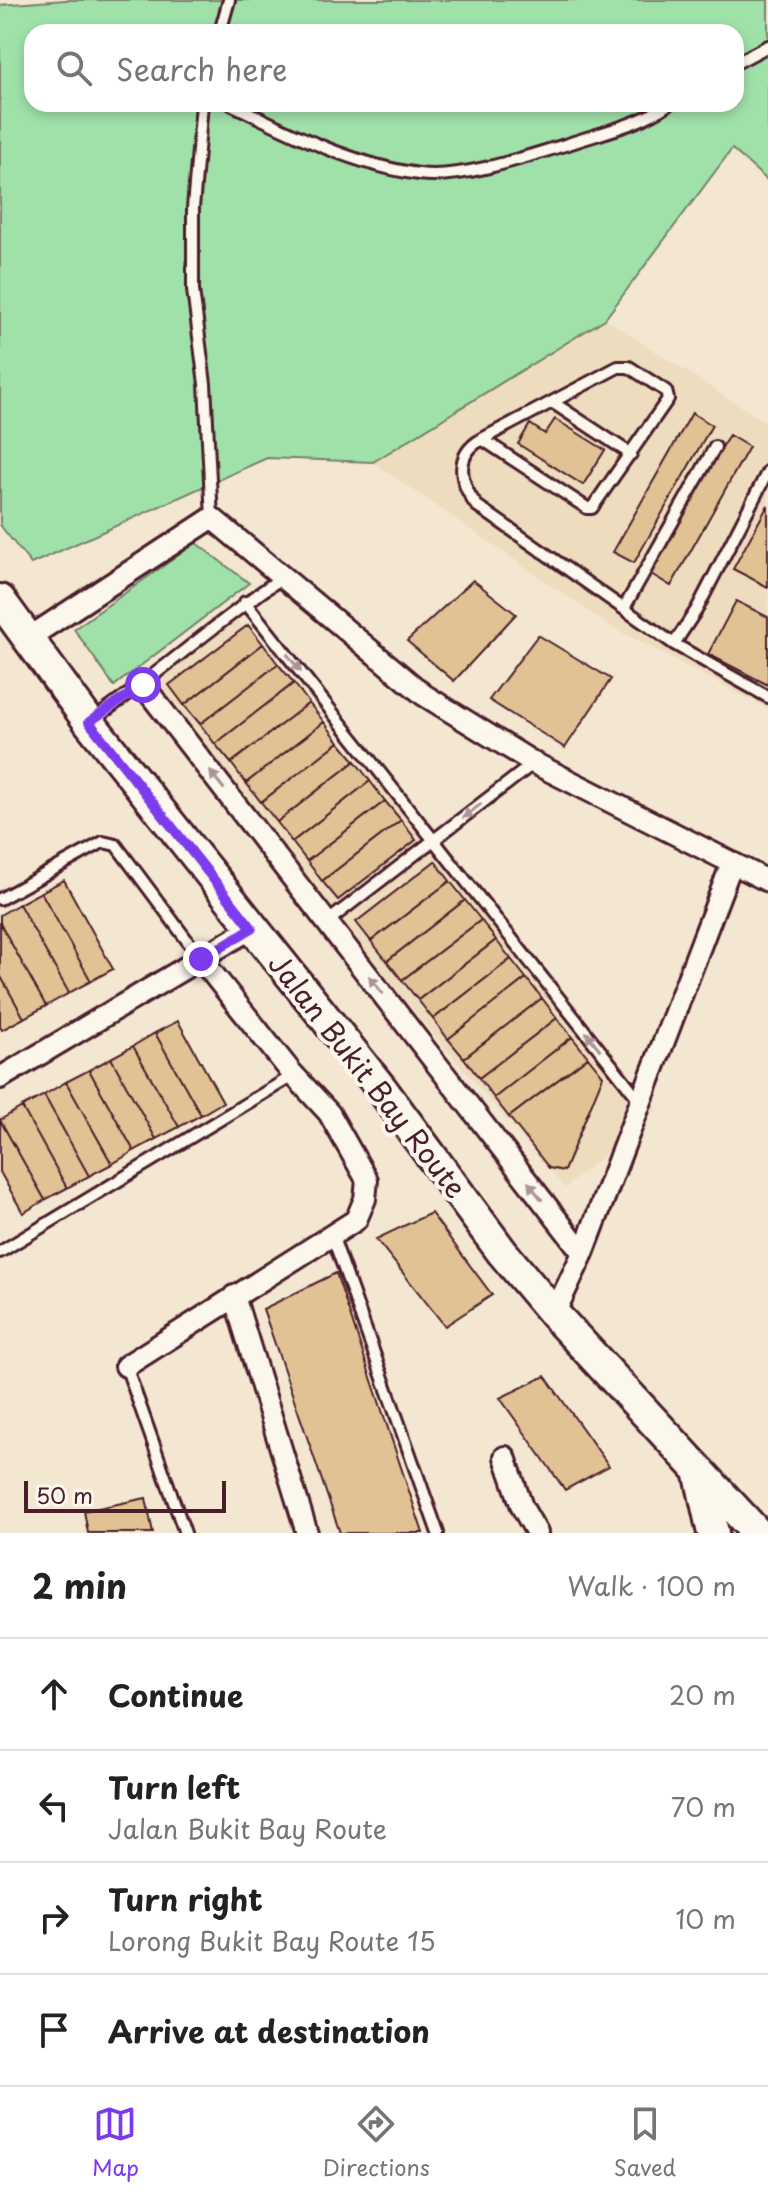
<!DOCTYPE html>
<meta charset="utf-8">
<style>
:root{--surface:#fff;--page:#f6f6f6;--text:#222;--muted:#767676;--line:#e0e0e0;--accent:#7c3aed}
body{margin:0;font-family:"Playpen Sans",sans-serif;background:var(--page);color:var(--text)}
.scale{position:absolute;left:24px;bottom:20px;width:202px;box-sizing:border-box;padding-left:8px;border:4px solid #4a1f2b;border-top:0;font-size:22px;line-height:28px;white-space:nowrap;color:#4a1f2b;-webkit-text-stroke:6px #fbf7ec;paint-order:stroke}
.stop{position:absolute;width:24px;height:24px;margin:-18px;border:6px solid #7c3aed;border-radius:50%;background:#fff}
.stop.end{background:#7c3aed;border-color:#fff;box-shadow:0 2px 8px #0008}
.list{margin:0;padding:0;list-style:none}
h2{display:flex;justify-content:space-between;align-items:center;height:104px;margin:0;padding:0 32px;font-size:34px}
h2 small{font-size:26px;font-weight:400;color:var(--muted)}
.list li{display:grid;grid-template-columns:52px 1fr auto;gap:24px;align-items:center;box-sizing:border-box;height:112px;padding:0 32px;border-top:2px solid var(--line)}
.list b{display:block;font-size:30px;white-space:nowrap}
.list p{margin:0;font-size:26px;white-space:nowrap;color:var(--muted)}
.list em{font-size:26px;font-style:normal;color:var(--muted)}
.icon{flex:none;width:44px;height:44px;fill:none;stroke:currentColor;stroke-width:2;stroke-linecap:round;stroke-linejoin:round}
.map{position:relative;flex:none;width:768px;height:1533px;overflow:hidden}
.search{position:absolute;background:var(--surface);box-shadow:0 4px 12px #0003;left:24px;right:24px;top:24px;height:88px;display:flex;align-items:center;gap:20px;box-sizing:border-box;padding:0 28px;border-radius:24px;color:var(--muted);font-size:30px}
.sheet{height:552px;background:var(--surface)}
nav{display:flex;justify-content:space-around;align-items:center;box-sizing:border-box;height:112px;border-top:2px solid var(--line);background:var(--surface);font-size:22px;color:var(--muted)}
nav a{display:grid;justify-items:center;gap:4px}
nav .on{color:var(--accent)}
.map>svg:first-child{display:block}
.built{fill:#eedcbf}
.green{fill:#a0e1aa;stroke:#75806a;stroke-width:2;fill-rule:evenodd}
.building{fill:#e1c294;stroke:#4a1f2b;stroke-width:2}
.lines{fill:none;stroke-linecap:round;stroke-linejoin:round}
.lane-casing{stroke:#4a1f2b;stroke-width:16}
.street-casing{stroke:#4a1f2b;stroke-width:26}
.secondary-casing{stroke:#4a1f2b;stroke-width:36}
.lane{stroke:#fbf7ec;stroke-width:10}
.street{stroke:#fbf7ec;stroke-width:20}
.secondary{stroke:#fbf7ec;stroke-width:30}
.oneway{fill:#ab9695}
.route{stroke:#7c3aed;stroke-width:10}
.labels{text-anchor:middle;stroke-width:8;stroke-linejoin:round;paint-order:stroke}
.street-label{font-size:28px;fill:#4a1f2b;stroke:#fbf7ec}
</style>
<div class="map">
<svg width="768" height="1533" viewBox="0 0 768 1533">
<rect width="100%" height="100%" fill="#f3e7d2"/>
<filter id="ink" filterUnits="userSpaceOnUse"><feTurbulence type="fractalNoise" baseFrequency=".0125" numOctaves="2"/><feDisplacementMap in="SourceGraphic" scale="16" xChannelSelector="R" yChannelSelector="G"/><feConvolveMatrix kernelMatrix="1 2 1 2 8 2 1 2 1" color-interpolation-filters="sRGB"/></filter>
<g filter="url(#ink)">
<!-- built -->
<path class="built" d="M605,319L768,424V709L610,626L373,462Z
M232,614L657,1110L565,1188L140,692Z"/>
<!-- green -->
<path class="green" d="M65,0H768V181L732,149L605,319L373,462L267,458L31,564L0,525V5ZM32,32H736V104H32Z
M196,543L249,583L114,686L74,629Z"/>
<!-- building -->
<path class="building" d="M692,413L712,425L634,563L613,552Z
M555,419L605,450L583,485L518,444L530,424L545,434Z
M729,435L749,447L671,586L651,574Z
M768,505V587L733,569Z
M473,580L516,614L454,681L407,641Z
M736,601L768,617V685L708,654Z
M248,625L263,644L184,705L169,685Z
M538,635L611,679L565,748L489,700Z
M263,644L278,664L200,724L184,705Z
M278,664L294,683L215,744L200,724Z
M294,683L309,703L231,763L215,744Z
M309,703L324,722L246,783L231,763Z
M324,722L339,742L261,802L246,783Z
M339,742L355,761L277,822L261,802Z
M355,761L370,781L292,842L277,822Z
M370,781L385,801L307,861L292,842Z
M385,801L401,820L322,881L307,861Z
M401,820L416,840L338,900L322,881Z
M435,861L450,881L371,941L356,922Z
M64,880L113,969L91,981L41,892Z
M450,881L465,900L387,961L371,941Z
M41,892L91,981L69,993L19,904Z
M465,900L481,920L402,980L387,961Z
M19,904L69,993L46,1006L0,923V915Z
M481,920L496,940L418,1000L402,980Z
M0,923L46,1006L24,1018L0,975Z
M496,940L511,959L433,1019L418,1000Z
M511,959L526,978L448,1039L433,1019Z
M0,975L24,1018L2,1030L0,1027Z
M526,978L542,998L464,1058L448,1039Z
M542,998L557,1018L479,1078L464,1058Z
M557,1018L572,1037L494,1098L479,1078Z
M178,1021L223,1102L201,1115L155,1033Z
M155,1033L201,1115L179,1127L133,1046Z
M572,1037L588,1057L509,1117L494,1098Z
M133,1046L179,1127L156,1139L111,1058Z
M588,1057L603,1076L564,1171L549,1168L509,1117Z
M111,1058L156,1139L134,1151L89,1070Z
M89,1070L134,1151L112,1164L66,1082Z
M66,1082L112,1164L89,1176L44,1095Z
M44,1095L89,1176L67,1188L22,1107Z
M22,1107L67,1188L45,1200L0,1120Z
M0,1120L45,1200L23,1213L0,1172Z
M431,1213L492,1295L445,1326L376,1239Z
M336,1273L423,1533H340L263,1309Z
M545,1376L609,1466L565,1490L500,1398Z
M146,1498L153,1533H88L84,1511Z"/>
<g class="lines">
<!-- lane casing -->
<g class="lane-casing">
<path id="lane" d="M220,32L229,0
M736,63L768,46
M202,104L193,208V290L205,384L212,518
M231,104C290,133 353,165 419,174C460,180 529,156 568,144C603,132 639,125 669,104
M552,402L631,454
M482,439L587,508H592L668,399L666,391L629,367H618L482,439C454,455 459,481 476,505L674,644L697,609L768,471
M245,602L641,1102
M624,608L715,447
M674,644L768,697
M91,721C157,676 216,622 283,577
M0,899L103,842L116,845L201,959
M327,922L534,763
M332,1235L438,1533
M0,1252L294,1075
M126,1366L185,1533"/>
</g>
<!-- street casing -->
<g class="street-casing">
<path id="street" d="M27,639L212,518L424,695L534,763L768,881
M143,685L583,1253
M0,1078L252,928
M234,1296L307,1533
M554,1314L583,1253L732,863
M126,1366L356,1220L365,1199L367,1180L329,1113L291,1072L201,959
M505,1457L522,1507L537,1533"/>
</g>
<!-- secondary casing -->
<g class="secondary-casing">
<path id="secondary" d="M0,600L89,722L381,1088L502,1252L554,1314L757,1533
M700,1475L713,1533"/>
</g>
<!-- lane -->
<use href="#lane" class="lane"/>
<!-- street -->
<use href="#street" class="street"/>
<!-- secondary -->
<use href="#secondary" class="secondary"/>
</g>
<!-- one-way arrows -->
<defs><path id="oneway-solid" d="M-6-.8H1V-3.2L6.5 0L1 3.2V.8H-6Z" transform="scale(2)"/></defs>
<g class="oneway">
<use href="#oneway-solid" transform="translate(294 663) rotate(52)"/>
<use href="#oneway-solid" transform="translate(217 780) rotate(-128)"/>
<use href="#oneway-solid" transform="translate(472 811) rotate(142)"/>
<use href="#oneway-solid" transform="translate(376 985) rotate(-128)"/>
<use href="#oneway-solid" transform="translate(593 1041) rotate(-128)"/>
<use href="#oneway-solid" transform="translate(535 1191) rotate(-128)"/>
</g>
</g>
<g class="lines" filter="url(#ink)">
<!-- route -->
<path class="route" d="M143,685L89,722L252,928L201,959"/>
</g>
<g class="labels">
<!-- street labels -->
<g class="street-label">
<text transform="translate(367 1076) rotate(52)" y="10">Jalan Bukit Bay Route</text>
</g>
</g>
</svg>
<div class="scale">50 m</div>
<div class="stop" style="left:143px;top:685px"></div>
<div class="stop end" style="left:201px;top:959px"></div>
<div class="search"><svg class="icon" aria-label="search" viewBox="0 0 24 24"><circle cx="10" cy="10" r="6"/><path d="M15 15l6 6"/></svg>Search here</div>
</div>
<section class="sheet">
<h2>2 min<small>Walk · 100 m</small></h2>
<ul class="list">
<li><svg class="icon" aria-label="ahead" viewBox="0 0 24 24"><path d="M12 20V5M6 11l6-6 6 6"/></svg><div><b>Continue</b></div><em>20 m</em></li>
<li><svg class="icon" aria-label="left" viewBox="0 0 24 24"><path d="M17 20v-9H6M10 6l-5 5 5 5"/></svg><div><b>Turn left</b><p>Jalan Bukit Bay Route</p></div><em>70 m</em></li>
<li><svg class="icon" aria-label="right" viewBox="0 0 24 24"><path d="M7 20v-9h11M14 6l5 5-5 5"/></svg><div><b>Turn right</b><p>Lorong Bukit Bay Route 15</p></div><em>10 m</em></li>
<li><svg class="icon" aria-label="arrive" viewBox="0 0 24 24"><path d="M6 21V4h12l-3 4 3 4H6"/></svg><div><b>Arrive at destination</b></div></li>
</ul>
</section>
<nav>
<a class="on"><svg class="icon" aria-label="map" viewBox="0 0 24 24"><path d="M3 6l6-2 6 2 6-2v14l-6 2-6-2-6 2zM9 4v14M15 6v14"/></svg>Map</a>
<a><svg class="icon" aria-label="directions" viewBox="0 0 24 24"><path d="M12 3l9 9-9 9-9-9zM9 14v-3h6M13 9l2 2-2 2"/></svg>Directions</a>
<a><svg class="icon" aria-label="saved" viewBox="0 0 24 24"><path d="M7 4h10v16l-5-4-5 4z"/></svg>Saved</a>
</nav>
